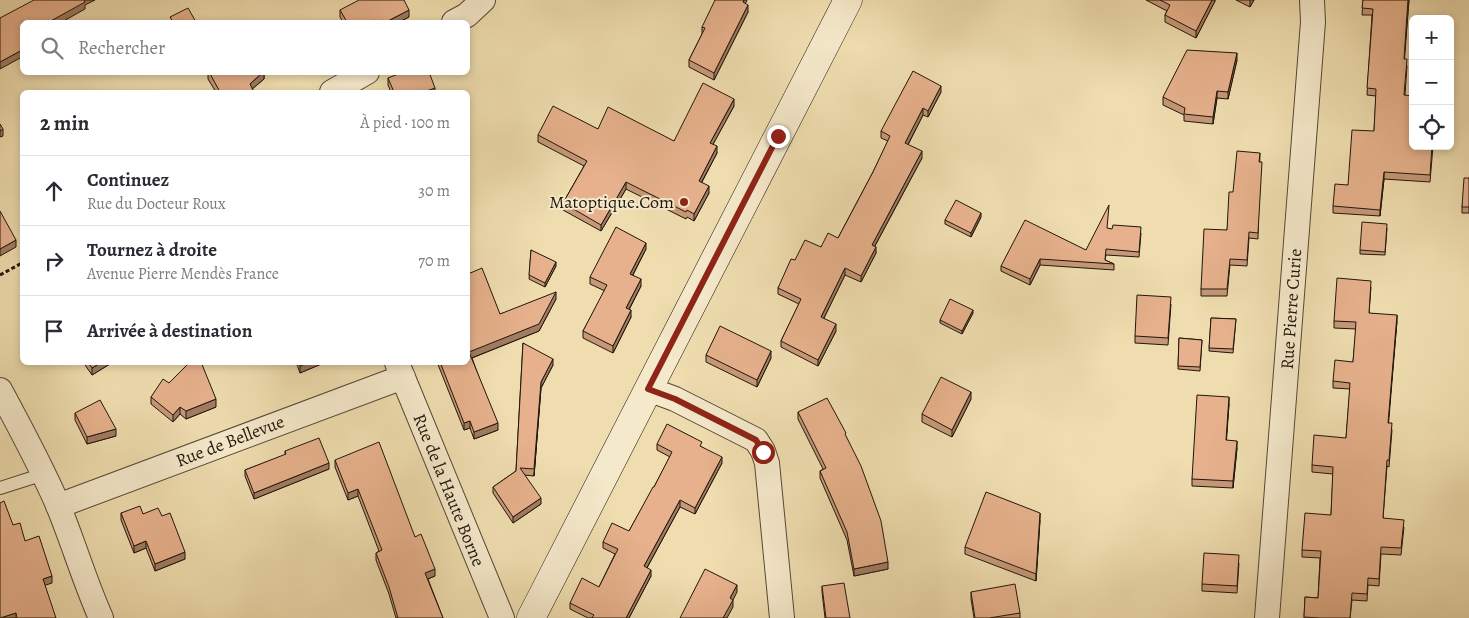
<!DOCTYPE html>
<html lang="fr">
<meta charset="utf-8">
<style>
:root{--surface:#fff;--page:#f2f2f3;--text:#2b2b33;--muted:#7c7c81;--line:#e1e1e2}
body{margin:0;font-family:Alegreya,serif;background:var(--page);color:var(--text)}
.controls{position:absolute;right:15px;top:15px;display:grid;overflow:hidden;border-radius:8px;box-shadow:0 2px 8px #0003}
.controls button{width:45px;height:45px;display:grid;place-items:center;padding:0;border:0;border-bottom:1px solid var(--line);background:var(--surface);color:var(--text);font:25px sans-serif}
.stop{position:absolute;width:15px;height:15px;margin:-11px;border:4px solid #8f2418;border-radius:50%;background:#fff}
.stop.end{background:#8f2418;border-color:#fff;box-shadow:0 1px 5px #0008}
.list{margin:0;padding:0;list-style:none}
h2{display:flex;justify-content:space-between;align-items:center;height:65px;margin:0;padding:0 20px;font-size:21px}
h2 small{font-size:16px;font-weight:400;color:var(--muted)}
.list li{display:grid;grid-template-columns:32px 1fr auto;gap:15px;align-items:center;box-sizing:border-box;height:70px;padding:0 20px;border-top:1px solid var(--line)}
.list b{display:block;font-size:19px;white-space:nowrap}
.list p{margin:0;font-size:16px;white-space:nowrap;color:var(--muted)}
.list em{font-size:16px;font-style:normal;color:var(--muted)}
.icon{flex:none;width:28px;height:28px;fill:none;stroke:currentColor;stroke-width:2;stroke-linecap:round;stroke-linejoin:round}
.map{position:relative;flex:none;width:1469px;height:618px;overflow:hidden}
.search{position:absolute;background:var(--surface);box-shadow:0 2px 8px #0003;left:20px;top:20px;width:450px;height:55px;display:flex;align-items:center;gap:12px;box-sizing:border-box;padding:0 18px;border-radius:8px;color:var(--muted);font-size:19px}
.panel{position:absolute;background:var(--surface);box-shadow:0 2px 8px #0003;left:20px;top:90px;width:450px;height:275px;border-radius:8px}
.map>svg:first-child{display:block}
.lines{fill:none;stroke-linecap:round;stroke-linejoin:round}
.lane-casing{stroke:#544834;stroke-width:14}
.street-casing{stroke:#544834;stroke-width:26}
.secondary-casing{stroke:#20160b;stroke-width:29}
.path{stroke:#20160b;stroke-width:3;stroke-dasharray:4 2.5;stroke-linecap:butt}
.lane{stroke:#f5e9cb;stroke-width:12}
.street{stroke:#f5e9cb;stroke-width:24}
.secondary{stroke:#f5e9cb;stroke-width:28}
.wall{fill:#c69878;stroke:#20160b}
.shaded-wall{fill:#a17c62;stroke:#20160b}
.building{fill:#e6b18c;stroke:#20160b}
.route{stroke:#8f2418;stroke-width:6}
.poi-dot{fill:#8f2418;stroke:#f5e9cb;stroke-width:2}
.labels{text-anchor:middle;stroke-width:4;stroke-linejoin:round;paint-order:stroke}
.poi-label{font-size:18px;fill:#20160b;stroke:#f5e9cb;text-anchor:end}
.street-label{font-size:18px;fill:#20160b;stroke:#f5e9cb}
</style>
<div class="map">
<svg width="1469" height="618" viewBox="0 0 1469 618">
<rect width="100%" height="100%" fill="#efddaf"/>
<filter id="stains"><feTurbulence type="fractalNoise" baseFrequency=".004" numOctaves="4"/><feColorMatrix values="0 0 0 0 .2 0 0 0 0 .09 0 0 0 0 .02 0 0 0 .5 -.17"/></filter>
<radialGradient id="worn" r=".72"><stop offset=".6" stop-color="#630" stop-opacity="0"/><stop offset="1" stop-color="#630" stop-opacity=".3"/></radialGradient>
<g class="lines">
<!-- lane casing -->
<g class="lane-casing">
<path id="lane" d="M0,488L44,474"/>
</g>
<!-- street casing -->
<g class="street-casing">
<path id="street" d="M454,22L467,15L483,0
M332,92L367,72
M397,363L502,618
M648,389L675,399L756,440L763,451L767,463L782,618
M0,390C20,427 40,464 57,503C73,541 84,580 101,618
M58,506L403,377
M1267,618L1313,22L1312,0"/>
</g>
<!-- secondary casing -->
<g class="secondary-casing">
<path id="secondary" d="M531,618L848,0"/>
</g>
<!-- path -->
<path class="path" d="M0,275L22,263"/>
<!-- lane -->
<use href="#lane" class="lane"/>
<!-- street -->
<use href="#street" class="street"/>
<!-- secondary -->
<use href="#secondary" class="secondary"/>
</g>
<!-- wall -->
<path class="wall" d="M1146,0H1215V1L1196,38L1165,22V15L1167,11Z
M1236,0H1254L1250,7Z
M1363,0H1409L1404,59L1407,66L1405,95L1433,146L1430,182L1384,179L1380,216L1333,213V206L1348,185L1374,131L1376,96L1367,95L1372,15H1362Z
M745,4L748,12L714,80L689,67V60L702,34V27Z
M340,10L409,17L399,22H343L340,17Z
M1237,60L1228,99L1217,98L1213,124L1184,121V115L1163,105V97Z
M208,72H264V79L252,89L254,92H216L208,79Z
M388,78L435,92H391L388,85Z
M941,92L928,117L923,115L908,145L922,158L875,246L876,253L861,282L845,275L824,318L836,331L818,366L781,347V341L799,304L778,294V288L795,260L838,238L873,172L888,141L881,138V131Z
M734,106L713,144L717,153L702,182L709,193L694,221L687,217L686,219L626,189L601,231L563,210V203L584,166L538,142V135L598,129L674,141Z
M1260,153L1258,239L1249,238L1247,266L1230,265L1227,296H1201V289L1227,230L1233,192Z
M1469,178V213H1462V207Z
M981,217L971,237L945,224V220Z
M1387,228L1385,255L1360,254V250Z
M1141,233L1139,257L1106,255L1105,260L1114,264V270L1040,265L1030,285L1001,271V266L1086,250Z
M646,249L633,275L641,286L629,310L631,317L613,353L583,338V331L605,291L590,284V277Z
M531,250L556,266L545,287L529,279Z
M1371,287L1369,313L1397,321L1388,423L1392,430L1389,467L1387,466L1383,518L1404,527L1401,555L1381,554L1379,586L1368,585L1367,601L1352,600L1350,618H1304L1305,597L1318,598L1320,558L1302,557V550L1331,515L1333,474L1312,472V465L1346,438L1350,389L1333,388V381L1353,362L1356,329L1334,328V321Z
M556,299L539,331L472,358L498,430L474,439L470,428L464,430L437,362H468L500,314Z
M1171,304L1168,345L1135,343V336Z
M973,313L962,334L940,323V320Z
M1211,318L1236,319L1233,353L1209,351Z
M1179,338L1202,340L1200,371L1178,369Z
M523,343L553,365L541,388L534,476L524,475L541,504L513,523L493,493V487L516,471Z
M706,355L771,358L757,387L706,362Z
M83,362H113L92,375Z
M296,362H326L300,373Z
M169,383L216,407L186,419L180,414L173,422L151,404V397Z
M971,399L952,437L922,422V414Z
M1229,404L1226,441L1237,448L1233,488L1192,486V479Z
M798,412L846,436L888,569L854,576L847,540L820,478V471L823,469L798,419Z
M75,413L116,436L87,444L75,420Z
M657,444L702,447L722,463L695,514L680,507L647,568L651,576L629,618H588L570,609V603L599,587L615,554L603,548V542L629,531L654,487L670,457L657,450Z
M285,451L329,469L254,499L245,476V470L285,455Z
M335,460L415,537L435,576L428,579L443,618H396L389,594L376,560V553L379,551L358,496L348,500L335,467Z
M121,513L143,514L162,516L185,559L155,571L146,548L134,553L121,520Z
M1040,520L1036,581L965,554V547Z
M1239,563L1237,593L1202,591V584Z
M822,586L850,618H825L822,592Z
M971,592L1020,613V618H974L971,599Z"/>
<!-- shaded-wall -->
<path class="shaded-wall" d="M84,0H95L85,5V9L62,22H49Z
M744,0H747L743,9V2Z
M1212,0H1215V1L1196,38V31Z
M1250,0H1254L1250,7Z
M1408,0H1409L1404,66V59Z
M748,5V12L714,80V73Z
M409,10V17L399,22H386Z
M22,50V57L0,69V62Z
M1237,53V60L1228,99V92Z
M263,72H264V79L250,91V84Z
M941,86V92L928,117V111Z
M435,88V92H424Z
M1217,91V98L1213,124V117Z
M734,99V106L710,150V143Z
M923,108V115L905,150V143Z
M3,129V136L0,137V131Z
M717,146V153L699,187V181Z
M922,151V158L872,251V245Z
M1384,172V179L1380,216V210Z
M626,182V189L601,231V225Z
M709,186V193L694,221V214Z
M981,213V217L971,237V233Z
M16,240V247L0,256V249Z
M646,243V249L630,280V274Z
M876,247V253L861,282V276Z
M1040,259V265L1030,285V279Z
M556,262V266L545,287V283Z
M845,268V275L821,324V317Z
M641,279V286L626,315V308Z
M556,292V299L539,331L469,359V352Z
M631,310V317L613,353V346Z
M973,310V313L962,334V331Z
M1397,315V321L1388,430V423Z
M836,324V331L818,366V360Z
M771,351V358L757,387V380Z
M553,359V365L541,388L534,476L541,382Z
M102,362H113L92,375V368Z
M309,362H326L300,373V366Z
M971,392V399L952,437V430Z
M1229,397V404L1226,448V440Z
M216,399V407L186,419V411Z
M180,407V414L173,422V415Z
M470,421V428L464,430V423Z
M498,423V430L474,439V432Z
M116,429V436L87,444V437Z
M1237,441V448L1233,488V481Z
M722,457V463L695,514V508Z
M329,463V469L254,499V493Z
M358,489V496L348,500V493Z
M541,498V504L513,523V517Z
M680,500V507L644,573V566Z
M1040,513V520L1036,581V574Z
M146,541V548L134,553V546Z
M185,552V559L155,571V564Z
M888,562V569L854,576V569Z
M435,569V576L425,580V573Z
M651,570V576L629,618H626Z
M52,576V583L43,586V579Z
M737,585V592L733,600V607L727,618H723L730,598Z
M16,613V618H0Z"/>
<!-- building -->
<path class="building" d="M34,0H84L85,2L49,22H22V50L0,62V18Z
M359,0H404L409,10L386,22H384L383,20L379,22H376L375,20L371,22H347L340,10Z
M715,0H744L743,2L748,5L714,73L689,60L705,28L702,27Z
M1160,0H1212L1196,31L1165,15L1170,5Z
M1363,0H1408L1404,59H1407L1404,95L1413,96V146H1432L1430,175L1384,172L1380,210L1333,206L1335,184L1348,185L1352,130L1374,131L1376,89L1367,88L1373,9L1362,8Z
M188,8L196,22H173L170,17Z
M1187,50L1237,53L1228,92L1217,91L1213,117L1184,114L1185,108L1163,97Z
M913,71L941,86L928,111L923,108L905,143L922,151L872,245L876,247L861,276L845,268L821,317L836,324L818,360L781,341L801,299L778,288L791,259L795,260L805,240L821,247L828,233L838,238L873,172L890,136L881,131Z
M209,72H263L250,84L254,92H220Z
M403,72H429L435,88L424,92H394L388,78Z
M703,83L734,99L710,143L717,146L699,181L709,186L694,214L687,210L686,212L626,182L601,225L563,203L587,161L538,135L553,106L598,129L608,107L674,141Z
M0,124L3,129L0,131Z
M1237,151L1260,153L1259,162H1262L1258,233L1249,232L1247,260L1230,259L1227,289H1201L1204,229L1227,230L1229,192H1233Z
M1464,178H1469V207H1462Z
M956,200L981,213L971,233L945,220Z
M1109,205L1107,228L1112,229L1113,225L1141,227L1139,252L1106,249L1105,260L1114,264L1040,259L1030,279L1001,266L1025,220L1086,250Z
M0,211L16,240L0,249Z
M1362,222L1387,224L1385,252L1360,250Z
M616,227L646,243L630,274L641,279L626,308L631,310L613,346L583,331L607,285L590,277Z
M531,250L556,262L545,283L529,275Z
M482,268L500,314L556,292L539,324L469,352L498,423L474,432L470,421L464,423L440,362H468V274Z
M1337,278L1371,281L1369,313L1397,315L1388,423H1392L1389,460H1387L1383,518L1404,520L1401,548L1381,547L1379,579L1368,578L1367,594L1352,593L1350,618H1320L1304,617L1305,597L1318,598L1321,551L1302,550L1305,513L1331,515L1333,467L1312,465L1314,435L1346,438L1350,383L1333,381L1335,360L1353,362L1356,322L1334,321Z
M1137,295L1171,297L1168,338L1135,336Z
M950,299L973,310L962,331L940,320Z
M1211,318L1236,319L1233,349L1209,348Z
M720,326L771,351L757,380L706,355Z
M1179,338L1202,340L1200,367L1178,366Z
M523,343L553,359L541,382L534,469L520,468L541,498L513,517L493,487L516,471Z
M88,362H102L92,368Z
M190,362H201L216,399L186,411L180,407L173,415L151,397L163,379L169,383Z
M298,362H309L300,366Z
M941,377L971,392L952,430L922,414Z
M1197,395L1229,397L1226,440L1237,441L1233,481L1192,479Z
M827,398L846,433L845,434L861,466L881,521L888,562L854,569L847,532L820,471L826,468L798,412Z
M100,400L116,429L87,437L75,413Z
M667,424L702,442L700,446L722,457L695,508L680,500L644,566L651,570L626,618H592L594,615L570,603L582,578L599,587L618,549L603,542L612,523L629,531L653,487H654L672,452L657,444Z
M319,438L329,463L254,493L245,470L286,454L285,451Z
M379,442L415,537L421,534L435,569L425,573L443,618H398L389,587L376,553L382,550L358,489L348,493L335,460Z
M986,492L1040,513L1036,574L965,547Z
M4,501L13,525L20,523L25,541L39,536L52,576L43,579L56,618H17L16,613L0,618V503Z
M140,506L143,514L158,508L162,516L170,513L185,552L155,564L146,541L134,546L121,513Z
M1204,553L1239,555L1237,586L1202,584Z
M705,569L737,585L730,598L733,600L723,618H680Z
M844,583L850,618H826L822,586Z
M1015,584L1020,613L989,618H975L971,592Z"/>
<g class="lines">
<!-- route -->
<path class="route" d="M763,452L756,440L675,399L648,389L778,136"/>
</g>
<!-- markers -->
<circle class="poi-dot" cx="684" cy="202" r="5"/>
<g class="labels">
<!-- poi labels -->
<g class="poi-label">
<text x="674" y="208">Matoptique.Com</text>
</g>
<!-- street labels -->
<g class="street-label">
<text transform="translate(1291 309) rotate(-86)" y="6">Rue Pierre Curie</text>
<text transform="translate(230 441) rotate(-21)" y="6">Rue de Bellevue</text>
<text transform="translate(449 490) rotate(68)" y="6">Rue de la Haute Borne</text>
</g>
</g>
<rect width="100%" height="100%" filter="url(#stains)"/>
<rect width="100%" height="100%" fill="url(#worn)"/>
</svg>
<div class="controls">
<button>+</button>
<button>−</button>
<button><svg class="icon" aria-label="locate" viewBox="0 0 24 24"><circle cx="12" cy="12" r="6"/><path d="M12 2v4M12 18v4M2 12h4M18 12h4"/></svg></button>
</div>
<div class="stop" style="left:763px;top:452px"></div>
<div class="stop end" style="left:778px;top:136px"></div>
<div class="search"><svg class="icon" aria-label="search" viewBox="0 0 24 24"><circle cx="10" cy="10" r="6"/><path d="M15 15l6 6"/></svg>Rechercher</div>
<section class="panel">
<h2>2 min<small>À pied · 100 m</small></h2>
<ul class="list">
<li><svg class="icon" aria-label="ahead" viewBox="0 0 24 24"><path d="M12 20V5M6 11l6-6 6 6"/></svg><div><b>Continuez</b><p>Rue du Docteur Roux</p></div><em>30 m</em></li>
<li><svg class="icon" aria-label="right" viewBox="0 0 24 24"><path d="M7 20v-9h11M14 6l5 5-5 5"/></svg><div><b>Tournez à droite</b><p>Avenue Pierre Mendès France</p></div><em>70 m</em></li>
<li><svg class="icon" aria-label="arrive" viewBox="0 0 24 24"><path d="M6 21V4h12l-3 4 3 4H6"/></svg><div><b>Arrivée à destination</b></div></li>
</ul>
</section>
</div>
